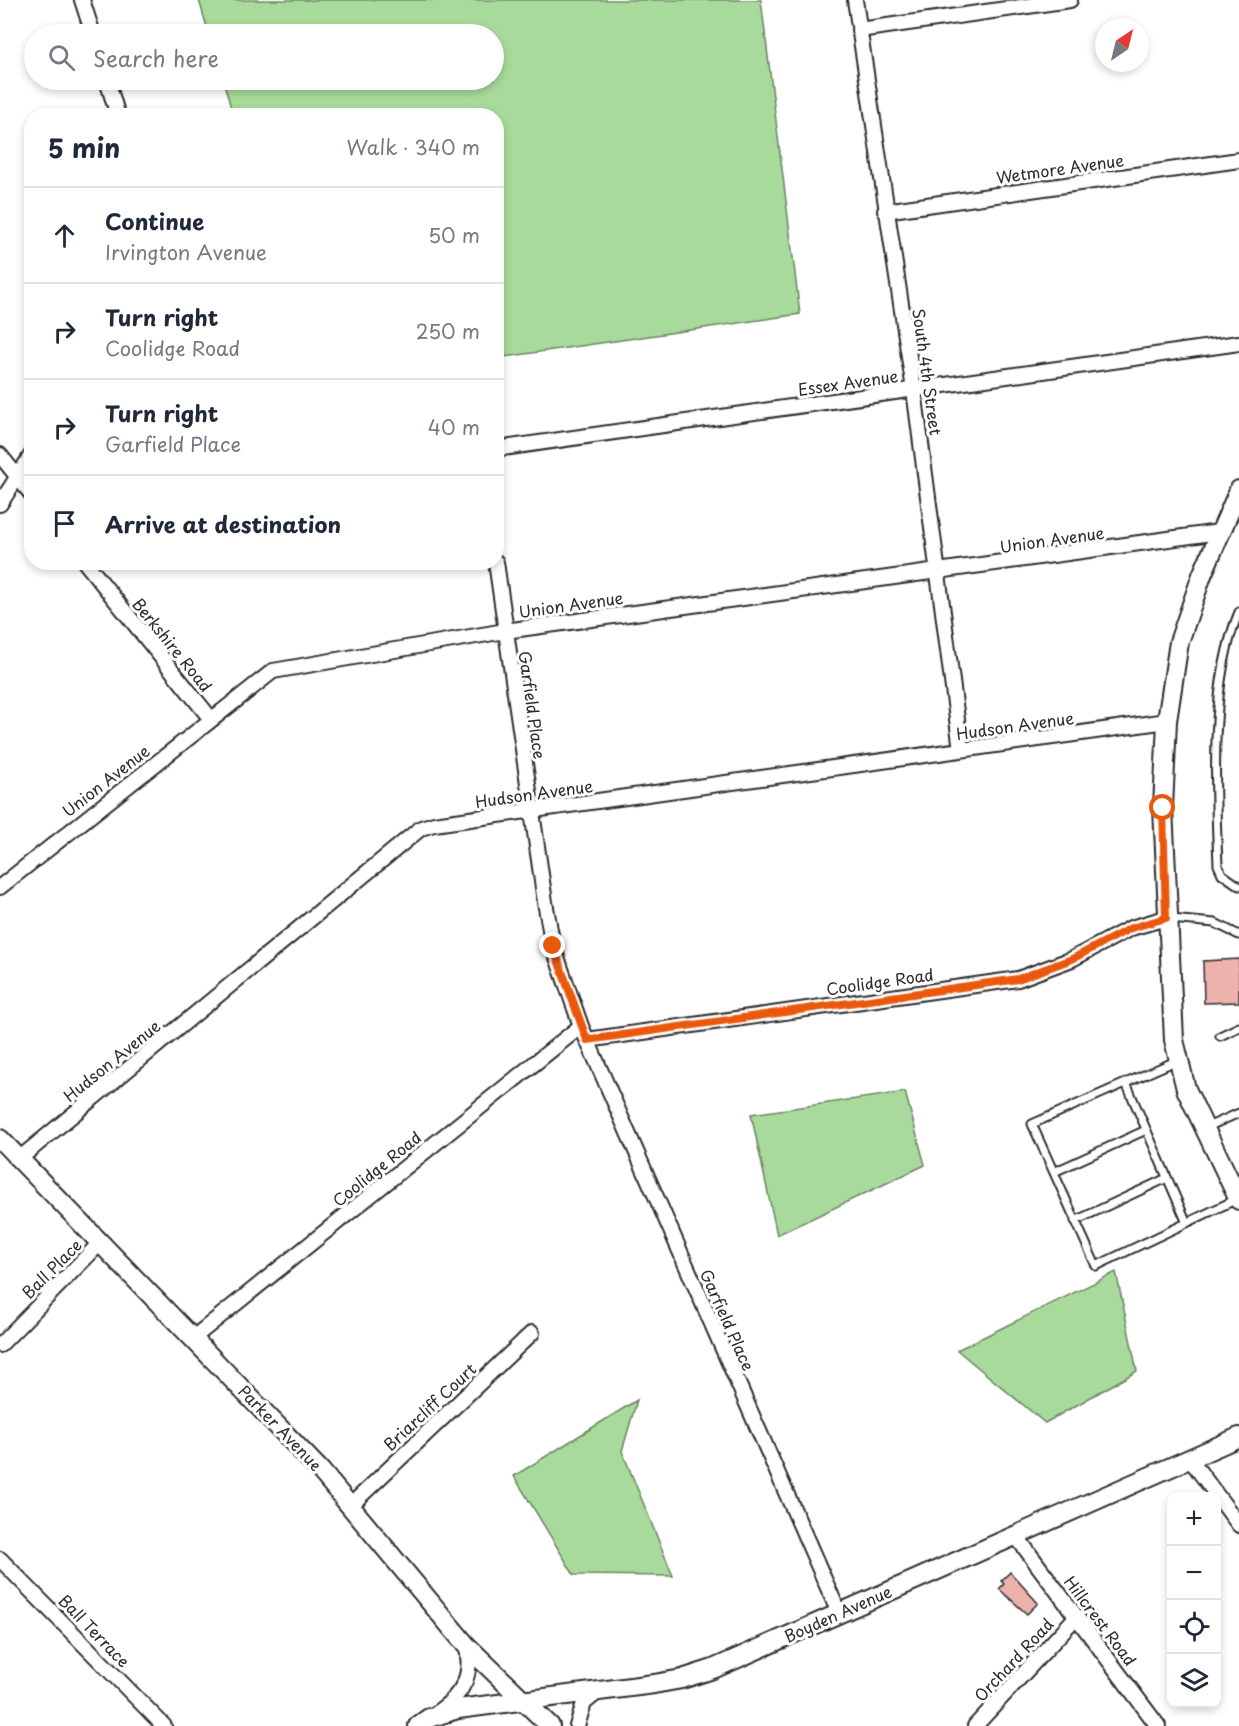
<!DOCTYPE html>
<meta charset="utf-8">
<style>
:root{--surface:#fff;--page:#f6f6f7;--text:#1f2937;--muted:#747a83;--line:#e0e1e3}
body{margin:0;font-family:"Playpen Sans",sans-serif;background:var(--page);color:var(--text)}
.controls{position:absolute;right:18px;bottom:18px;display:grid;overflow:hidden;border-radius:12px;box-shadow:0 3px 9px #0003}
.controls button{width:54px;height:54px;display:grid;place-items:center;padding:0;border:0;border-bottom:2px solid var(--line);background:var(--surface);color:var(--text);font:30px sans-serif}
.compass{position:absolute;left:1095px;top:18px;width:54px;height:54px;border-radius:50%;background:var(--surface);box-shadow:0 3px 9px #0003;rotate:35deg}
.stop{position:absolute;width:18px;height:18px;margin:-14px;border:4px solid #ea580c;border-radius:50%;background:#fff}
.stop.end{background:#ea580c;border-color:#fff;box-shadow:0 2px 6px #0008}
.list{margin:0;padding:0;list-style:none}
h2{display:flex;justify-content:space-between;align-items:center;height:78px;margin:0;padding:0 24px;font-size:26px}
h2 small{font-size:20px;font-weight:400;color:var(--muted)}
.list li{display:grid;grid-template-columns:39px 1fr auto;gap:18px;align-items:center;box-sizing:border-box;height:96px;padding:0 24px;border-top:2px solid var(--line)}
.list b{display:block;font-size:22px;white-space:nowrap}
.list p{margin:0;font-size:20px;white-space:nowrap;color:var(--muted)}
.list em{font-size:20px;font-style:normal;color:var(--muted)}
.icon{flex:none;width:33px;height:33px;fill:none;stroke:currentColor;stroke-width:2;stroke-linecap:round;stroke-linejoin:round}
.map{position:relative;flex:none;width:1239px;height:1726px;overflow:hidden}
.search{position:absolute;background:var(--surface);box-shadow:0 3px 9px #0003;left:24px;top:24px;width:480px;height:66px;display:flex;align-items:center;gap:15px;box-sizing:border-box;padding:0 21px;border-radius:33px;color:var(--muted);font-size:22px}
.panel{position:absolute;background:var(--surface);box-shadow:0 3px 9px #0003;left:24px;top:108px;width:480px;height:462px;border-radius:24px}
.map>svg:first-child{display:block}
.green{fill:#a8da9b;stroke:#6a8263;stroke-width:1.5}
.building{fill:#edb2ac;stroke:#2b2b2b;stroke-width:1.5}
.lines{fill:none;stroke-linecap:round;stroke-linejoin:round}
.lane-casing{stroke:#2b2b2b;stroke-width:11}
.street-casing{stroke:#2b2b2b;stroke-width:18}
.secondary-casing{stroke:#2b2b2b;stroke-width:22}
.lane{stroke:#fff;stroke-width:7}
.street{stroke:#fff;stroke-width:14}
.secondary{stroke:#fff;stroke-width:18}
.route{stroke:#ea580c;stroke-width:8}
.labels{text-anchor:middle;stroke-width:6;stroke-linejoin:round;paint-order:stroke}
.street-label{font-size:16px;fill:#2b2b2b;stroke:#fff}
</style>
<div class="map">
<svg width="1239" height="1726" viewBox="0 0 1239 1726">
<rect width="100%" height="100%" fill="#fff"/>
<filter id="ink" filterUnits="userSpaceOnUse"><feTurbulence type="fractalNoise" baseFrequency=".0167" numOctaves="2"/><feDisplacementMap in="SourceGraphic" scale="12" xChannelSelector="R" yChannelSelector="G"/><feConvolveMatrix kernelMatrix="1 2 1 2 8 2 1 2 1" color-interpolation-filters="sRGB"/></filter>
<g filter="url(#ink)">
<!-- green -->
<path class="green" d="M199,0H761L800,314L497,358L496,116L233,115L223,80H494V34H209Z
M905,1092L925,1165L777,1235L751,1114Z
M1116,1272L1137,1371L1045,1423L957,1350Z
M637,1400L622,1451L673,1576L574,1575L514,1476Z"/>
<!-- building -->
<path class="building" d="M1239,959V1002L1204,1003L1203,961Z
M1010,1572L1038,1603L1027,1614L999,1589L1004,1584L1001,1581Z"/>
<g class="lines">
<!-- lane casing -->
<g class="lane-casing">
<path id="lane" d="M1239,612C1209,683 1215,788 1218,865L1222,874L1239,886
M1170,919L1215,923L1239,935
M1220,1036L1239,1027
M1178,1060L1032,1124L1096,1266L1237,1199
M1126,1083L1187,1223
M1205,1128L1239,1113
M1054,1172L1146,1130
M1075,1221L1167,1178"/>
</g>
<!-- street casing -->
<g class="street-casing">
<path id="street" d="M82,0L93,34
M855,0L914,390L961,750
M859,30L1070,0
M107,80L118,116
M885,211L1239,160
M496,449L1239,343
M0,455L32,495
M0,504L32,454
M85,562L211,719
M496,562L545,902L553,946L581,1026L839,1613
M0,887L273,671L505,631L1219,532
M587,1040L1018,979L1072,959L1131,928L1166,918
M19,1159L421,828L434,824L1167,721
M193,1338L581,1026
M0,1345L101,1242
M1190,1459L1239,1525
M351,1505L532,1333
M1016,1536L1158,1726
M0,1559L164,1726
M439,1711C463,1694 474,1674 466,1645
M577,1726L584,1703L599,1691
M975,1726L1076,1617"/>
</g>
<!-- secondary casing -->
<g class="secondary-casing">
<path id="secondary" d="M1239,490L1202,575L1179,642L1167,721L1163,808L1174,1040L1186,1089L1239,1200
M0,1139L320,1470L466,1645L550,1726
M418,1726L429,1718L458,1709L654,1684L682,1679L713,1669L1239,1437"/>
</g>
<!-- lane -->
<use href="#lane" class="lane"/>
<!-- street -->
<use href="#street" class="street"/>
<!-- secondary -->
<use href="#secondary" class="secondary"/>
</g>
</g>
<g class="lines" filter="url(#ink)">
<!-- route -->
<path class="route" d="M553,946L587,1040L1018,979L1072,959L1131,928L1166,918L1163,808"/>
</g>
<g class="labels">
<!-- street labels -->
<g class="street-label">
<text transform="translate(1060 169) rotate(-8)" y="6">Wetmore Avenue</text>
<text transform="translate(927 372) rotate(82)" y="6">South 4th Street</text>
<text transform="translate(848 383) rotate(-8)" y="6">Essex Avenue</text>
<text transform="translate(1052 540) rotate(-8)" y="6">Union Avenue</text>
<text transform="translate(571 605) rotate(-8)" y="6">Union Avenue</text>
<text transform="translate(172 645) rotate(51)" y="6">Berkshire Road</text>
<text transform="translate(532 705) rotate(82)" y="6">Garfield Place</text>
<text transform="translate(1015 726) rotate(-8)" y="6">Hudson Avenue</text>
<text transform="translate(106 781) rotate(-38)" y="6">Union Avenue</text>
<text transform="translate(534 794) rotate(-8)" y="6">Hudson Avenue</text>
<text transform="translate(880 982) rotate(-8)" y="6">Coolidge Road</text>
<text transform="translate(112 1061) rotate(-39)" y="6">Hudson Avenue</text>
<text transform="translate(377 1169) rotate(-39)" y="6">Coolidge Road</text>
<text transform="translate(52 1269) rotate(-45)" y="6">Ball Place</text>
<text transform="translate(727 1320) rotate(66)" y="6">Garfield Place</text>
<text transform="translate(430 1407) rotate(-43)" y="6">Briarcliff Court</text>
<text transform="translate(280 1428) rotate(46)" y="6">Parker Avenue</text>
<text transform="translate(838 1614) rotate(-24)" y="6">Boyden Avenue</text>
<text transform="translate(1100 1621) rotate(53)" y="6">Hillcrest Road</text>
<text transform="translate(94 1631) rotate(46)" y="6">Ball Terrace</text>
<text transform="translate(1014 1660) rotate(-47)" y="6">Orchard Road</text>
</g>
</g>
</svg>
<div class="controls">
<button>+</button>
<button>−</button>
<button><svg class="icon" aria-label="locate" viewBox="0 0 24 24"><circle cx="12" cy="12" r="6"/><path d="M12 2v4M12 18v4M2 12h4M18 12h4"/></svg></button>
<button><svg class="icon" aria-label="layers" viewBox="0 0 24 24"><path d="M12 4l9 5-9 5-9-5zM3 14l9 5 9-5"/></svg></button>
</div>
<svg class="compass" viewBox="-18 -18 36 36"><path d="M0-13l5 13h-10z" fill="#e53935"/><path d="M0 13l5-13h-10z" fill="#747a83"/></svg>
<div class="stop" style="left:1163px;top:808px"></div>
<div class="stop end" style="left:553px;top:946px"></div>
<div class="search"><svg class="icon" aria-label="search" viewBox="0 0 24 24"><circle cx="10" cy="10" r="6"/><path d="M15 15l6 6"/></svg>Search here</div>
<section class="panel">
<h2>5 min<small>Walk · 340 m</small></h2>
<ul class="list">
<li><svg class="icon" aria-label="ahead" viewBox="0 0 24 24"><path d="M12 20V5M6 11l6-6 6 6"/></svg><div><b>Continue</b><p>Irvington Avenue</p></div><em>50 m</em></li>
<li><svg class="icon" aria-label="right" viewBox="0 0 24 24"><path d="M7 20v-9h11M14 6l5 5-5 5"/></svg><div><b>Turn right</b><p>Coolidge Road</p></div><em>250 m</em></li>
<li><svg class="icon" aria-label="right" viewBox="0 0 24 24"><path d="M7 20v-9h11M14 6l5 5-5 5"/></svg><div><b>Turn right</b><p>Garfield Place</p></div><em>40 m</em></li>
<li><svg class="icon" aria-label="arrive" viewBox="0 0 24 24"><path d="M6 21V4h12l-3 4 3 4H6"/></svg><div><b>Arrive at destination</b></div></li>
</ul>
</section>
</div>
